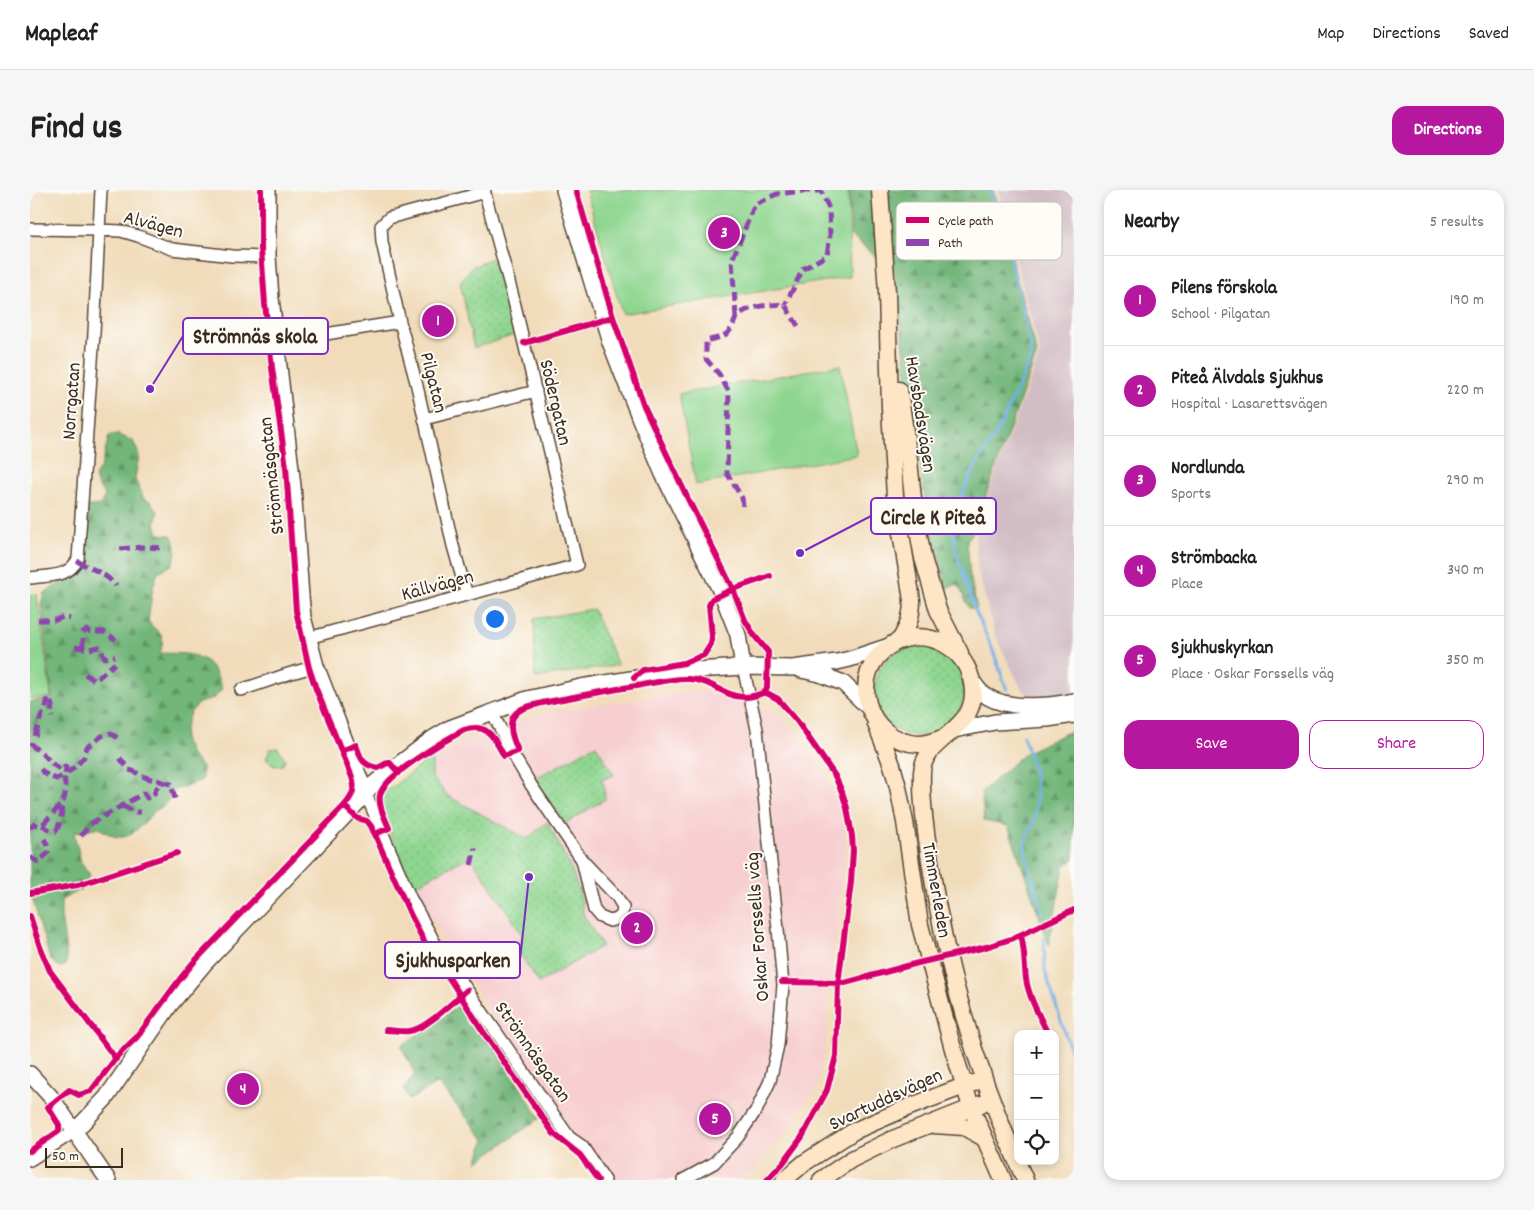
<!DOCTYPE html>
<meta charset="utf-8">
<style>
:root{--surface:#fff;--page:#f6f6f6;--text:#202124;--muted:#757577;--line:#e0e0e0;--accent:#b5179e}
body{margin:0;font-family:Dekko,sans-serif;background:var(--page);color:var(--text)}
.controls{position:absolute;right:15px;bottom:15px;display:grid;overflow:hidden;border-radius:10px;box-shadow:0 2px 8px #0003}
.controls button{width:45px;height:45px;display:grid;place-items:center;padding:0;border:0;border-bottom:1px solid var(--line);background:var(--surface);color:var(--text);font:25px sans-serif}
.scale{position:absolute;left:15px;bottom:12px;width:78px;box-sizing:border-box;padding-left:5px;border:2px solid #3b2a1e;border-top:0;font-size:14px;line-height:18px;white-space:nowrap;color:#3b2a1e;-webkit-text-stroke:4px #fdfcf7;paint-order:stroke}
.you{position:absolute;left:464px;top:428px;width:18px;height:18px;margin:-12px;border:4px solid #fff;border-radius:50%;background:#1a73e8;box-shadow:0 0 0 8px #1a73e833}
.badge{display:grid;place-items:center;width:32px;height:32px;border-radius:50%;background:var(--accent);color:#fff;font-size:16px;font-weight:700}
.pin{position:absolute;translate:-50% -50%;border:2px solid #fff;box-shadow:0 1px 5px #0006}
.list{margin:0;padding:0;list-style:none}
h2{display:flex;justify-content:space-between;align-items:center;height:65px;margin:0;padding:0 20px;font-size:21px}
h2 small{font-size:16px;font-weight:400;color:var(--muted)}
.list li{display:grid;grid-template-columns:32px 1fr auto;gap:15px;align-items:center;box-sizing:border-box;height:90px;padding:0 20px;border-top:1px solid var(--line)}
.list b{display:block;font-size:19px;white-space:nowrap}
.list p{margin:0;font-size:16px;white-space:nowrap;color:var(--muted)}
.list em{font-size:16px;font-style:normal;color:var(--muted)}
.actions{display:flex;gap:10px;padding:15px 20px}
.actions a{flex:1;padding:11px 0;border:1px solid var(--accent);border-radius:15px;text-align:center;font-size:18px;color:var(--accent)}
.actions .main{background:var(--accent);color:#fff}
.icon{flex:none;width:28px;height:28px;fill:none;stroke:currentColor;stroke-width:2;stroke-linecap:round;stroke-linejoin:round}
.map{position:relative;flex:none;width:1044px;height:990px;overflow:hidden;border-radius:15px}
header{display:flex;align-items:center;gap:30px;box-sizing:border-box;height:70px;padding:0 25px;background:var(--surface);border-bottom:1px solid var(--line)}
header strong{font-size:24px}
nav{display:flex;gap:28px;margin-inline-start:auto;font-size:18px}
.intro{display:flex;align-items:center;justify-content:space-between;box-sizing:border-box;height:120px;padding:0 30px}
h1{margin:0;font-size:35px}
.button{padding:12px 22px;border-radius:15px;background:var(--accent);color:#fff;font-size:18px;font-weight:700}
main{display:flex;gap:30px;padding:0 30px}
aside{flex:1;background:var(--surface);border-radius:15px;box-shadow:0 2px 8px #0003}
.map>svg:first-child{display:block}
.built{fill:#f7cfd0}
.industrial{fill:#d2bdc5}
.grass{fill:url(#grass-dots);stroke:#648056}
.forest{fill:url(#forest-firs);stroke:#56704c}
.pitch{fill:#8ed58f;stroke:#648056}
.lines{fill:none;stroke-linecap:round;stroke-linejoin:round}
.stream{stroke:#72afe4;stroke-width:3}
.minor-casing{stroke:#564535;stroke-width:14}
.tertiary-casing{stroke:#564535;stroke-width:18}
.secondary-casing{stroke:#564535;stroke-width:19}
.minor{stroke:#fff;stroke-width:11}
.tertiary{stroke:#fff;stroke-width:15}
.secondary{stroke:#fde5c5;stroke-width:16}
.quiet{stroke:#8e44ad;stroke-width:5;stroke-dasharray:10 5;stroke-linecap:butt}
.cycleway-casing{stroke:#fdfcf7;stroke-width:9}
.cycleway{stroke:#d6006c;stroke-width:6}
.labels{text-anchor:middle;stroke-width:4;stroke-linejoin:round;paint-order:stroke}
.street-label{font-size:20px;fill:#3b2a1e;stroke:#fdfcf7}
.key{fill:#fdfcf7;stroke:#c3bdb6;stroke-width:1}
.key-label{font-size:14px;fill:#3b2a1e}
.leader{fill:none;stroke:#7b2cbf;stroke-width:2}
.callout-dot{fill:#7b2cbf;stroke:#fdfcf7;stroke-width:2}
.callout{fill:#fdfcf7;stroke:#7b2cbf;stroke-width:2}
.callout-label{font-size:21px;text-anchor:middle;font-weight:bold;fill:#3b2a1e}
</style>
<header>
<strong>Mapleaf</strong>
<nav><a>Map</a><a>Directions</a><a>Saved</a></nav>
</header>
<div class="intro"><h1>Find us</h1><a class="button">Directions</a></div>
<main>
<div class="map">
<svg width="1044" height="990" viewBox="0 0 1044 990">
<defs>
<pattern id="grass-dots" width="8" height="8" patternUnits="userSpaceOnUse" patternTransform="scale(1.25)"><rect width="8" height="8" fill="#8ed58f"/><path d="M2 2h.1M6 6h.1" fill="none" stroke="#7bb77b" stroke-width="1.8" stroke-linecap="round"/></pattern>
<pattern id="forest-firs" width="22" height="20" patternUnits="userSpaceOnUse" patternTransform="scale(1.25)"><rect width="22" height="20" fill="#72b67a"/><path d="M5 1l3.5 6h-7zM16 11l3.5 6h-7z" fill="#5f9463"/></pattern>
</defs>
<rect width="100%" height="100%" fill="#fdfcf7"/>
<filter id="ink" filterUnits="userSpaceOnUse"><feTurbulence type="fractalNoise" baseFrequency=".02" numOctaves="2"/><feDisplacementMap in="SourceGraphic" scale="10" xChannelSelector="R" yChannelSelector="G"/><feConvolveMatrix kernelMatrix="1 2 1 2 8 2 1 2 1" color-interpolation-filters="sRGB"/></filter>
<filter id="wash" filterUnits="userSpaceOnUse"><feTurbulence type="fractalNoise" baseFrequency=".0096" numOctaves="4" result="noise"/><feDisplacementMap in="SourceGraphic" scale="20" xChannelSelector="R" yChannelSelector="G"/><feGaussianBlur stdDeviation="1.12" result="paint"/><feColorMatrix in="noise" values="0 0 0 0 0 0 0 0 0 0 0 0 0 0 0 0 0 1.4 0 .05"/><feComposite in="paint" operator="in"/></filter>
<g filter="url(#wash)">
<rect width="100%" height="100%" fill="#f1dbba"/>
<!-- built -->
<path class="built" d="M673,500L688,505L699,506L751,527L788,571L807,609L817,654L797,808L796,852L787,895L755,943L721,981L709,990H574L477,849L381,697L346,609L402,567L459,541L478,534L513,523Z"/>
<!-- industrial -->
<path class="industrial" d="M968,0H1044V504L1032,507L1005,508L993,502L965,445L948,381L945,346L961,295L1010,163Z"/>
<!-- grass -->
<path class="grass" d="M462,68L485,145L444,158L430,92L442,77Z
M563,419L588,475L505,488L504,429Z
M844 501a45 45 0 1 1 90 0a45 45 0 1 1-90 0Z
M566,555L584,585L571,590L574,594L575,609L535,634L504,589Z
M248,558L255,569L253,575L244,576L236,569L240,559Z
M402,567V587L418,606L497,649L517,632L541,678L552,710L553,724L572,756L509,793L488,761L492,744L440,666L382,697L346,609Z"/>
<!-- forest -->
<path class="forest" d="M819,0H963L1007,163L942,344L937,350L940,387L947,418H939L928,394L916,398L896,315L879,203L865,82L821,46Z
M87,244L103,251L109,265L105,289L114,309L120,311L128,322L125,333L128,344L141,345C148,356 147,363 142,375L128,382L123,397L118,431C128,445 137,442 130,463C148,464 170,461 182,477C187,483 189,492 192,499L184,508L169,513L160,523L155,538L154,549L161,565L172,577V590L142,601C140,604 139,609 137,612C134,616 128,618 124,622C105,641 96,659 68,637L44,643L51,672L60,685L54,698L31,710V725L37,769L35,776L29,777L20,769L0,700V512L22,508L11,415L14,403L40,387L49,378L55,367L58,316L71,315L75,305L67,294L65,286L71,277L79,246Z
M1044,539V669L1034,676L1019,755L978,636L954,631L951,602L995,563Z
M434,812L510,928L447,972L455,950L408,893L379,910L374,899L385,884L371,856Z"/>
<!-- pitch -->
<path class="pitch" d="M556,0H818L820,87L592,124Z
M810,175L827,265L666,295L649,204Z
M7,404L21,507L0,509V405Z"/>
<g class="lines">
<!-- stream -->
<path class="stream" d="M960,0L987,93L1000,152L1001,169L969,239L945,277L922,325L926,361L945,420L962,458L977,500
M993,546C1003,574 1011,601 1004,632C1002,639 996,645 995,653C993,666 1009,708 1013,723
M1014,748L1015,781L1044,871"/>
</g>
</g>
<g filter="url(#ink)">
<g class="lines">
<!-- minor casing -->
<g class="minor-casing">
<path id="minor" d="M0,39L69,40L91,41L108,46L142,59L202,66L238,67
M246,152L370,132
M394,229L506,201
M0,388C20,385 38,388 48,369L64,143L71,0
M437,405L423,356L387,196L370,132L352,52L351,36L359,28L455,2
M278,448L547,375L482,103L454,0
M211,500L258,484L286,476
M462,522L485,568L501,595L552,670L564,720L570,727L580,731L587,729L592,725L593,717L587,707L552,670
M335,602L380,707L406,755L539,947L552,956L575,990
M0,970L44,942
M653,990L684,973L708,947L727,919L740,891L748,855L753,795L748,739L727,539L713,477"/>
</g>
<!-- tertiary casing -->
<g class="tertiary-casing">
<path id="tertiary" d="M238,0V67L241,108L263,296L271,406L273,427L286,476L335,602
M534,0L580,152L610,229L633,284L692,404L708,445L713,477
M771,480L790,484L813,493L838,517
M942,490C946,497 950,503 958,507C980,520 1020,516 1044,511
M924,540L965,532L1017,529L1044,525
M0,884L21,907L78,990
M44,942L76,908L140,815L175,773L330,610L341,596L351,588L402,549L420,538L497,509L551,497L651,481L713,477L763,478L807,472L820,469L859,456"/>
</g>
<!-- secondary casing -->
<g class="secondary-casing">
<path id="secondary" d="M850,0L857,102L860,218L865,307L882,410C882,426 878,437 870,450
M869,200L879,270L884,318L893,368L908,420L930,463
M846,534L862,575L868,597L875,632L890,735L923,859L941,917L973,990
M915,547C907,550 898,554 888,554C836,551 816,483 861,455C892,436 932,454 941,488C955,541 894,544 892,582C891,612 896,642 900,671C916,781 949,889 995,990
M904,935L934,937L954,948
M754,990L774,973L824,941L879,917L934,896L944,893
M791,990L822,969L863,949L951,914"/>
</g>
<!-- minor -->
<use href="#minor" class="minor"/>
<!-- tertiary -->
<use href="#tertiary" class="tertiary"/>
<!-- secondary -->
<use href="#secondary" class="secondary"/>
<!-- quiet -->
<path class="quiet" d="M706,127L702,70L725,14L747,4L774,1H791L799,19L800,45L797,65L773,79L755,115
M713,316L712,308L697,283L699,202L689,184L676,169V151C682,149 690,148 695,145C702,141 703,134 706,128C712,117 744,113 755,115L768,136
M90,359L112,357L135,358
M47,371C61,379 76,383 86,396
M8,430H26L33,427L40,429
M45,457L59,459L69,457L75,468L85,466
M53,458V442L57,440L61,442H74L86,450
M55,484L64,490L68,488L85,473
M5,546L11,526L16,517L18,508L22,515L21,523L23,527
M0,553C4,558 8,560 13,564C18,568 22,575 28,578L33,574L36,578L35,585L27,589C17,586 15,585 8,576
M90,568L99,580C106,581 109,585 115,587C121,590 127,589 132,592
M92,616L106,622H111
M12,635L20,640L26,641C31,633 32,623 32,614
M0,638L4,634L10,636L13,634C19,628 35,612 35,605C36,598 34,592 35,585L46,576L54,567L57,557L72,546L80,543L88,548
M51,646L60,634L114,603L117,608L124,604L126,599L132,592L141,594L146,612
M0,667L8,672C19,663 22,661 14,649
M441,675L445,658"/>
<!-- cycleway casing -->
<g class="cycleway-casing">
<path id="cycleway" d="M494,153L583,127
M604,488L613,480L654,473L674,465L681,454L682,446L679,415L682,409L703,399L740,386
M735,502L748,509L767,531L805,586L812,602L817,618L822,646L823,661L821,692L808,794L806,866L797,900L772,947L753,973L737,990
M311,561L326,555C331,569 332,575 348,578L359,572L369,583
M314,616L327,628L337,631L341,636L381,726L394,751L421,791L454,843L524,944L550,965L568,990
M345,644L359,638C355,628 348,616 350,605C353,586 417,549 434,540C458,532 464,548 474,566L488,561C482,547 474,528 492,519C498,516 506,515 512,513C543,507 575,501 606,496C624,493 641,488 659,489C690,491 700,518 735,502L737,497L738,462L724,445L715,430L703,399L658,309L614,216L583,127L546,0
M0,703L48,695L147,663
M0,726L10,757L20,781L86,869
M991,746C995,760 994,774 996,789C999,808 1010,827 1018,844
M752,792L815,793L888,773L956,757L981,749L1044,720
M356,840C363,840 372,842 379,841C395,840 424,811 437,800
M0,961L29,941V935L18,917L39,900L49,905L61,901L89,864L107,847L150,789L163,773L314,616C322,607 326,599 322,587L286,499L279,478L266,421L256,277L242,178L235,114L231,59V0"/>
</g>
<!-- cycleway -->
<use href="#cycleway" class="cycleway"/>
</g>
</g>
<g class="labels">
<!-- street labels -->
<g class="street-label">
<text transform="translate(124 33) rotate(15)" y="7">Alvägen</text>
<text transform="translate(405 192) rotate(76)" y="7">Pilgatan</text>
<text transform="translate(40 211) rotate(-86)" y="7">Norrgatan</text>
<text transform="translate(527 212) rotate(77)" y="7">Södergatan</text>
<text transform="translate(892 224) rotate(81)" y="7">Havsbadsvägen</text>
<text transform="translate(240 286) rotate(-96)" y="7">Strömnäsgatan</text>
<text transform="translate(407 394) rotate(-15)" y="7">Källvägen</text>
<text transform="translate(908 700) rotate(80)" y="7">Timmerleden</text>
<text transform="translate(726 737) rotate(-94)" y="7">Oskar Forssells väg</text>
<text transform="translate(504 861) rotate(55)" y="7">Strömnäsgatan</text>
<text transform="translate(855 908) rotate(-25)" y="7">Svartuddsvägen</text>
</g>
</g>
<!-- legend -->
<rect x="866" y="12" width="166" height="58" rx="8" class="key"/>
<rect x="876" y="27" width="23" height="6" fill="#d6006c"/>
<rect x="876" y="49" width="23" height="7" fill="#8e44ad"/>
<g class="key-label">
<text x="908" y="35">Cycle path</text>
<text x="908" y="57">Path</text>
</g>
<!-- callouts -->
<path class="leader" d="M120 199L153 146M770 363L841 326M499 687L490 770"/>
<g class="callout-dot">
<circle cx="120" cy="199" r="5"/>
<circle cx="770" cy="363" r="5"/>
<circle cx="499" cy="687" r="5"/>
</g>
<g class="callout">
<rect x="153" y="128" width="145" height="36" rx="5"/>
<rect x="841" y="308" width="125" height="36" rx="5"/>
<rect x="355" y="752" width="135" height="36" rx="5"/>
</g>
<g class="callout-label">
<text x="225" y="153">Strömnäs skola</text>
<text x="903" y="334">Circle K Piteå</text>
<text x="423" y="777">Sjukhusparken</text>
</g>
</svg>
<div class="controls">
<button>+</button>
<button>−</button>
<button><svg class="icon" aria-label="locate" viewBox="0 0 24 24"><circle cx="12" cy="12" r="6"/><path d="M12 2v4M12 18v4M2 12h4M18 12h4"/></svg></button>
</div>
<div class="scale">50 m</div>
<div class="you"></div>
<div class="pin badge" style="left:408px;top:131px">1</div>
<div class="pin badge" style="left:607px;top:738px">2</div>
<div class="pin badge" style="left:694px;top:43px">3</div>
<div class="pin badge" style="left:213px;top:899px">4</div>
<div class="pin badge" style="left:685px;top:929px">5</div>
</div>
<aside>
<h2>Nearby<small>5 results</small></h2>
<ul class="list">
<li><span class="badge">1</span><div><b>Pilens förskola</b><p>School · Pilgatan</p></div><em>190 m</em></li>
<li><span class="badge">2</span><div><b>Piteå Älvdals Sjukhus</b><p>Hospital · Lasarettsvägen</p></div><em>220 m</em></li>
<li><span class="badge">3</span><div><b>Nordlunda</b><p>Sports</p></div><em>290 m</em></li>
<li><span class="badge">4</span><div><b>Strömbacka</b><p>Place</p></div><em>340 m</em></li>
<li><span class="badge">5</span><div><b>Sjukhuskyrkan</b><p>Place · Oskar Forssells väg</p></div><em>350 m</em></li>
</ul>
<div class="actions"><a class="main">Save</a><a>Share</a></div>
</aside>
</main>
